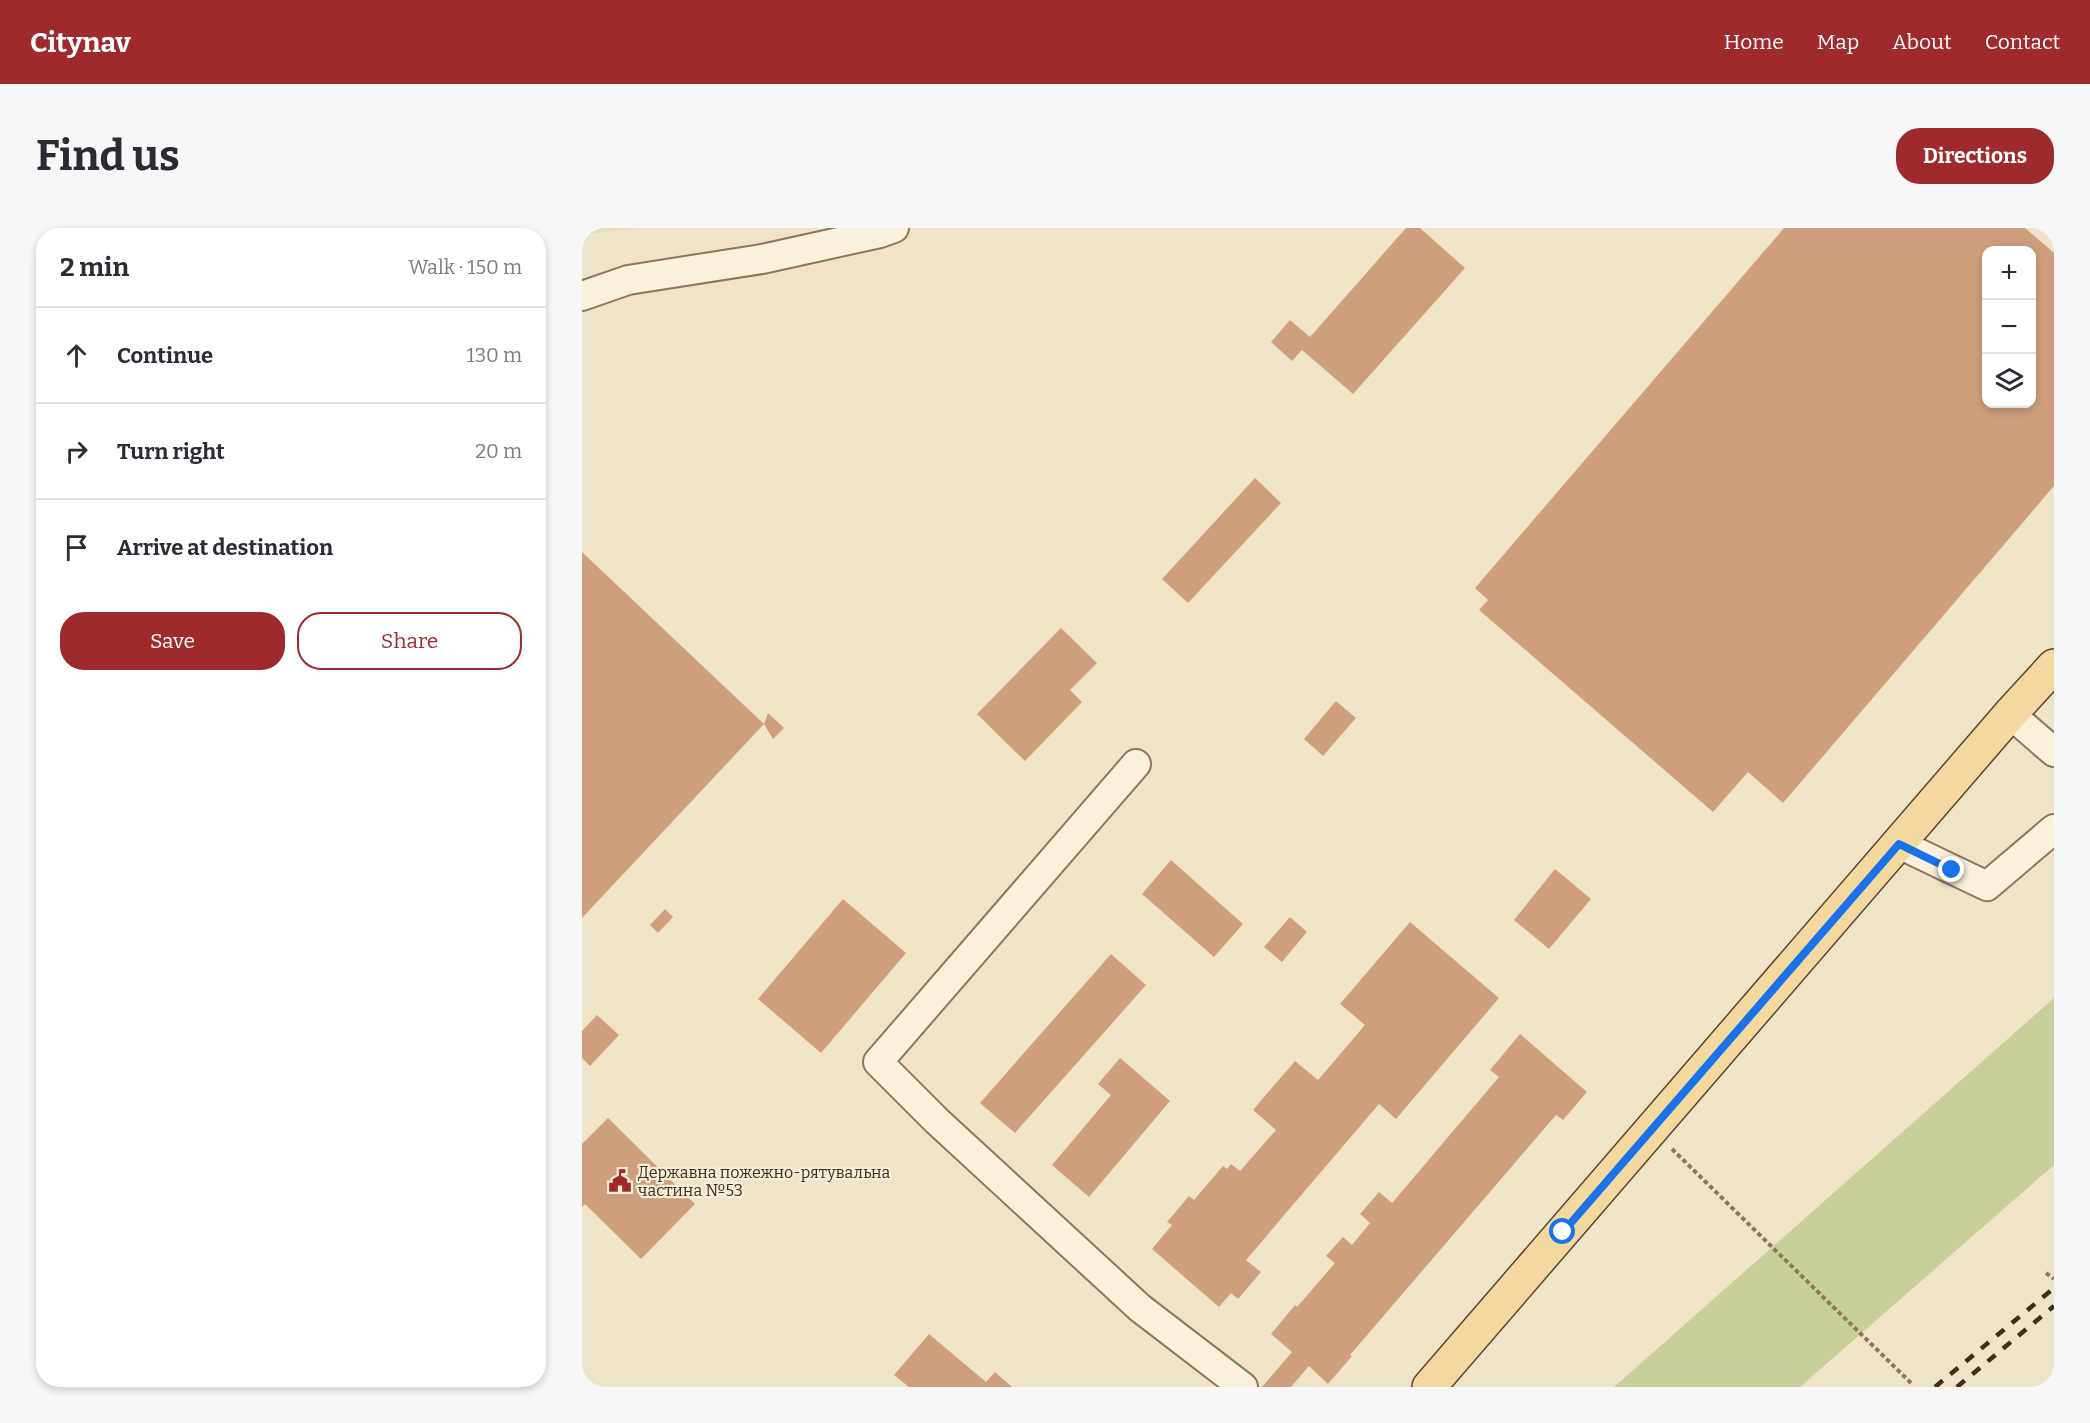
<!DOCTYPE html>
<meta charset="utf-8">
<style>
:root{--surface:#fff;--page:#f7f7f7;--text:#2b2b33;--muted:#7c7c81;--line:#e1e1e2;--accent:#9e2a2b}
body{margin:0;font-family:Bitter,serif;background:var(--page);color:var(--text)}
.controls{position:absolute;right:18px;top:18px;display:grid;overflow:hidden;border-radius:12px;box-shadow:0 3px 9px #0003}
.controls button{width:54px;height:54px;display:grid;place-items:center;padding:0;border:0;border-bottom:2px solid var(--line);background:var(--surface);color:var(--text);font:30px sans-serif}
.stop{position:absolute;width:18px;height:18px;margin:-14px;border:4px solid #1a73e8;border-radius:50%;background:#fff}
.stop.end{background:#1a73e8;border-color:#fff;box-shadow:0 2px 6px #0008}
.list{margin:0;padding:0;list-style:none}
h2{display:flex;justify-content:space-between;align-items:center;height:78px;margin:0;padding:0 24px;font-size:26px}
h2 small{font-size:20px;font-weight:400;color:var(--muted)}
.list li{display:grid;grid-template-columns:39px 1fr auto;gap:18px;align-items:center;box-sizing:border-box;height:96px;padding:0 24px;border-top:2px solid var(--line)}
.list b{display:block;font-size:22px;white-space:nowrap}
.list em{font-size:20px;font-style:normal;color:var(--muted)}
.actions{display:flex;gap:12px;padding:18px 24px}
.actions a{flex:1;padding:14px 0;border:2px solid var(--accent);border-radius:24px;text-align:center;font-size:21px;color:var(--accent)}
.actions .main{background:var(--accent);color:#fff}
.icon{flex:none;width:33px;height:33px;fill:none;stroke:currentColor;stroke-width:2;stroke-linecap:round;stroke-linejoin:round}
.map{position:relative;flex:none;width:1472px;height:1159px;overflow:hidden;border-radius:24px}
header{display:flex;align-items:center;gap:36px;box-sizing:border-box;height:84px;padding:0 30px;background:var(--accent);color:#fff}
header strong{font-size:28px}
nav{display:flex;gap:33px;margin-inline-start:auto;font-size:21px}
.intro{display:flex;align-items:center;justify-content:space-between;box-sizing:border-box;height:144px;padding:0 36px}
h1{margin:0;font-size:42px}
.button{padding:15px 27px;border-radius:24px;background:var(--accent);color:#fff;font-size:21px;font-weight:700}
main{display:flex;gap:36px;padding:0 36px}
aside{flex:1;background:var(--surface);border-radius:24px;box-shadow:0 3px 9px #0003}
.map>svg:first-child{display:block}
.farmland{fill:#e6deb5}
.green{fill:#c9cf9b}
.building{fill:#cf9f7d;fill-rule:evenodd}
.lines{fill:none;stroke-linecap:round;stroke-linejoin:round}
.minor-casing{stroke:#8d765c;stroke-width:32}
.major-casing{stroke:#5b4430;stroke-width:36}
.path{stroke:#8d765c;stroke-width:4;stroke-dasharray:4.5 3;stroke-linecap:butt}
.minor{stroke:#faf1dc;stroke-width:28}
.major{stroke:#f3d9a0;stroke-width:33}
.rail{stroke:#3d2e20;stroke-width:4.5;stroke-dasharray:10 10;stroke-linecap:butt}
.route{stroke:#1a73e8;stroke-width:8}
.labels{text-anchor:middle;stroke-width:4.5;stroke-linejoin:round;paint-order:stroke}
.poi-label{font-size:16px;fill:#3d2e20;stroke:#f7eed8;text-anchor:start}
</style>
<header>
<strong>Citynav</strong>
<nav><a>Home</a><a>Map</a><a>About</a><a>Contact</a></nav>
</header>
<div class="intro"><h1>Find us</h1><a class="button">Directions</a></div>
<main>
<aside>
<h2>2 min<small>Walk · 150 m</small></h2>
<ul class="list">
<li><svg class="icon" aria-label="ahead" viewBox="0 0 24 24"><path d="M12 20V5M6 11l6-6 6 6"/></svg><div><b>Continue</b></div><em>130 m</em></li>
<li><svg class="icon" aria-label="right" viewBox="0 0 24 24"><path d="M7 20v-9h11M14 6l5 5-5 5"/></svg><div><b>Turn right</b></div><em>20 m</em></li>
<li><svg class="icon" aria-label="arrive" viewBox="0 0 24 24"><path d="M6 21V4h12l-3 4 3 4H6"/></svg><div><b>Arrive at destination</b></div></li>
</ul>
<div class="actions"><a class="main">Save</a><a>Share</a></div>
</aside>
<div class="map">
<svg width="1472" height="1159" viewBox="0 0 1472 1159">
<rect width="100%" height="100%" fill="#f0e4c8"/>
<!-- farmland -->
<path class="farmland" d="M0,0H54L0,7Z"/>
<!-- green -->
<path class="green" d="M1472,770V937L1218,1159H1032Z"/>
<!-- building -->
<path class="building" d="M824,0H838L883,40L771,166L720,122L710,133L689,114L708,92L728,109Z
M1202,0H1443L1472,25V258L1201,575L1166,544L1131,584L897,382L906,372L893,360ZM1404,22H1450V176H1404Z
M673,250L699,275L606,375L580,351Z
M0,324L182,496L0,690Z
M479,400L515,435L488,462L500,474L443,533L395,486Z
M754,473L774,490L741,528L722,511Z
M186,485L202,500L191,511L182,496Z
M589,632L661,696L632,729L560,666Z
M973,641L1009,671L967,721L932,692Z
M261,671L324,725L239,825L176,771Z
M83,681L91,689L76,705L68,697Z
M708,689L725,704L700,734L682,719Z
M828,694L917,770L814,891L797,876L664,1032L679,1044L656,1071L649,1065L637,1079L570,1021L590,997L585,994L607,968L612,972L641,938L645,941L649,936L658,943L694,902L671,882L713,833L736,852L783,797L758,776Z
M529,726L564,757L433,905L398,875Z
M15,787L37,807L8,838L0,830V803Z
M938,806L1005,864L981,892L974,887L768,1127L770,1128L746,1156L727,1138L709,1159H680L710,1124L689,1106L713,1077L715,1079L753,1035L744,1028L761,1009L770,1017L788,995L778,986L797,964L810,975L917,849L908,842Z
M538,830L588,873L507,969L470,937L529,867L516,856Z
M26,890L113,976L59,1031L3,976L0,979V916Z
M347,1106L404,1154L413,1144L430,1159H327L312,1147Z"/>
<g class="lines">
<!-- minor casing -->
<g class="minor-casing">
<path id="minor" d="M0,68L46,52L180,31L298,5L312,0
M1428,486L1472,524
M554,536L296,834L355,893L558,1080L661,1159
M1317,616L1405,658L1472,601"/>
</g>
<!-- major casing -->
<g class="major-casing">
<path id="major" d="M847,1159L1428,486L1472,438"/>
</g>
<!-- path -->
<path class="path" d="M1090,921L1330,1156
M1464,1045L1472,1051"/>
<!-- minor -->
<use href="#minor" class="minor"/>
<!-- major -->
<use href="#major" class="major"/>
<!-- rail -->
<path class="rail" d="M1353,1159L1472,1060
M1375,1159L1472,1078"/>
</g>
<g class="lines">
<!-- route -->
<path class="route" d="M981,1004L1317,616L1370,642"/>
</g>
<!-- icons -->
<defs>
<g id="civic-bare" transform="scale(1.8)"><path d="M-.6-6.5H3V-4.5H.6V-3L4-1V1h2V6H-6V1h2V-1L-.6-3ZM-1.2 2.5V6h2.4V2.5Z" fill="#9e2a2b" stroke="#f7eed8" stroke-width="2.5" paint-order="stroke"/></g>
</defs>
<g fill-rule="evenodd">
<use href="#civic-bare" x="38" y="953"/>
</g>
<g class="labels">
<!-- poi labels -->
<g class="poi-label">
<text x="56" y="950">Державна пожежно-рятувальна<tspan x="56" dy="18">частина №53</tspan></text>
</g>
</g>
</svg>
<div class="controls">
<button>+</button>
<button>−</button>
<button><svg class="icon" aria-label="layers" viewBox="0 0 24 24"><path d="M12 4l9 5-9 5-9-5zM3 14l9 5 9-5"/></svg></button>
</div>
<div class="stop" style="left:981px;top:1004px"></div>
<div class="stop end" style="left:1370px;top:642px"></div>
</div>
</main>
